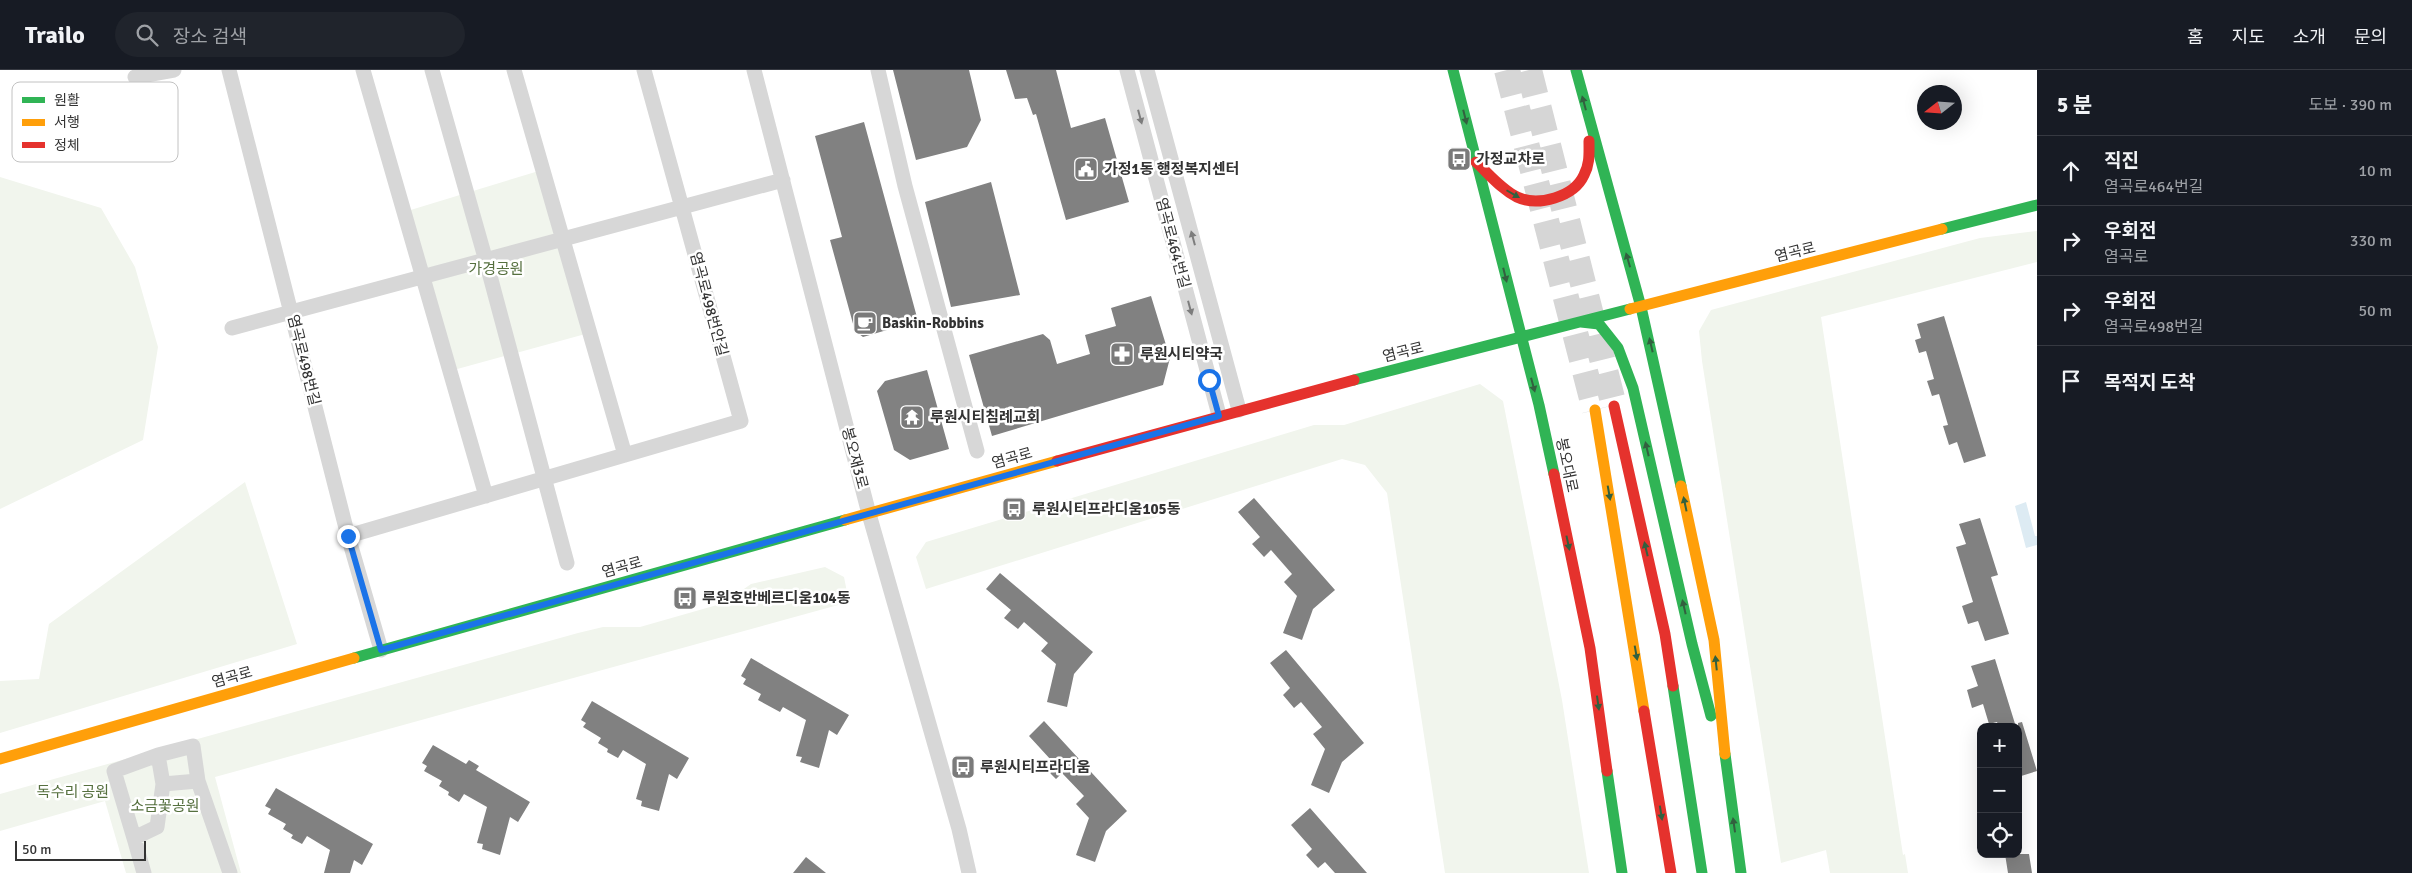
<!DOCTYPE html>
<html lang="ko">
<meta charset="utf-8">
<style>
:root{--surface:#171b24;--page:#20242c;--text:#f1f3f6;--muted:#9ea1a6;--line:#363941}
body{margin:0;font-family:Signika,"Noto Sans KR",sans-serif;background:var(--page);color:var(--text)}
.controls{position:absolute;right:15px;bottom:15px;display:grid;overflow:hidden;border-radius:10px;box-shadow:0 5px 20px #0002}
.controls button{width:45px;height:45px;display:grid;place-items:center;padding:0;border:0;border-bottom:1px solid var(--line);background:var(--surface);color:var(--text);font:25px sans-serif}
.compass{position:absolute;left:1917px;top:15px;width:45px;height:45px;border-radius:50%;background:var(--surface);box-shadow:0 5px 20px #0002;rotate:253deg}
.scale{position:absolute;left:15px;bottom:12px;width:131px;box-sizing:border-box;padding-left:5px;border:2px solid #333;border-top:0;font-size:14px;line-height:18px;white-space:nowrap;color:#333;-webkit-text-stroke:4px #fff;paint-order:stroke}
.stop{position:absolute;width:15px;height:15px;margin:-11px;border:4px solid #1a73e8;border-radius:50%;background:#fff}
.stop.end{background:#1a73e8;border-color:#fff;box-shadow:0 1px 5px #0008}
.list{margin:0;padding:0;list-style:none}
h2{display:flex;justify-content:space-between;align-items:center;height:65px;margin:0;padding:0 20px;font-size:21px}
h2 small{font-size:16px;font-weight:400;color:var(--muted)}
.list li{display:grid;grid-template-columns:32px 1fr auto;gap:15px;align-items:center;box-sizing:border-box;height:70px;padding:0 20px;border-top:1px solid var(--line)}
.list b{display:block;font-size:19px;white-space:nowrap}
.list p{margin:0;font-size:16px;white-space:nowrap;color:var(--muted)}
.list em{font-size:16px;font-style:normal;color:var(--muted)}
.icon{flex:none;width:28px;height:28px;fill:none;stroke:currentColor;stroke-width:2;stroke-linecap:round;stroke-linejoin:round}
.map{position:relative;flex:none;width:2037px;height:803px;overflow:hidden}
header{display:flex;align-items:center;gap:30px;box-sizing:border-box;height:70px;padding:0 25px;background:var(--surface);border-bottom:1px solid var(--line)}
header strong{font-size:24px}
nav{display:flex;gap:28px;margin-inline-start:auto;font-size:18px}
.search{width:350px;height:45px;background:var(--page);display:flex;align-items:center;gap:12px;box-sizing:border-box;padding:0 18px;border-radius:28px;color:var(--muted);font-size:19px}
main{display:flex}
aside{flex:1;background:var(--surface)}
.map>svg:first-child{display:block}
.green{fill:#f1f5ed}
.water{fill:#ddebf3}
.building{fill:#818181}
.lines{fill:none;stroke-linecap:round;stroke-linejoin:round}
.highway-tunnel{stroke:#d6d6d6;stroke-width:26;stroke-dasharray:26 13;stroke-linecap:butt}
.street{stroke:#d7d7d7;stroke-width:15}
.fast{stroke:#30b455;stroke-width:11}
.slow{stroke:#ff9f0a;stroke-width:11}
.jam{stroke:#e5322d;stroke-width:11}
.oneway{fill:#32603f}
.oneway2{fill:#7d7d7d}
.route{stroke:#1a73e8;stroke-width:6}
.labels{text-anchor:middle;stroke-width:5;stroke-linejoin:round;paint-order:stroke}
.poi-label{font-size:15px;font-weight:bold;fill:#333;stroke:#fff;text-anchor:start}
.street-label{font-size:15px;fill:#333;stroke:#fff}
.park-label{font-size:15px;fill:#56703f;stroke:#fff}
.key{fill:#fff;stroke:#c2c2c2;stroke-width:1}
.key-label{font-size:14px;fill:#333}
</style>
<header>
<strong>Trailo</strong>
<div class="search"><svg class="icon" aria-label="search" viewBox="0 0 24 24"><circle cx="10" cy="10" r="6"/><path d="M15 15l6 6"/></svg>장소 검색</div>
<nav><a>홈</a><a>지도</a><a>소개</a><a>문의</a></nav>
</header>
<main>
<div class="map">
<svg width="2037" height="803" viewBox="0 0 2037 803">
<rect width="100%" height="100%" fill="#fff"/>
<!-- green -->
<path class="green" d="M542,100L589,263L450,301L404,142Z
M0,107L101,138L135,197L158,277L143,370L0,439Z
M2037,161V192L1821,247L1903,785L1905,784L1908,803H1830L1826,780L1781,793L1702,291L1699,261L1711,240L1980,168Z
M1480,314L1503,331L1562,630L1589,803H1445L1387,423L1365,395L1342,389L926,519L916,487L926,472L1314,355H1344Z
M245,412L297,574L0,663V611L39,609L49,554Z
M825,497L844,507L849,532L215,707L241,803H126L105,731L0,761V724L578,563L603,557H640L724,533L751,514Z"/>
<!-- water -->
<path class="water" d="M2026,432L2035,466H2037V475L2026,478L2015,436Z"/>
<!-- building -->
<path class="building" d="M893,0H969L981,50L967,77L916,90Z
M1006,0H1056L1071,58L1105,48L1129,132L1066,150L1036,44L1033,45L1027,28L1015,29Z
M864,52L918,251L863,267L855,261L830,170L842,167L815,66Z
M991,112L1020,225L951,237L925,132Z
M1151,226L1170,288L1163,315L992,366L969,285L1043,264L1050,270L1057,294L1090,284L1085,265L1116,256L1111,238Z
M1944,246L1986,386L1964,393L1957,372L1949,375L1943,356L1948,355L1939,324L1932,326L1927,311L1934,309L1926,281L1919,283L1915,270L1921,268L1917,254Z
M927,300L949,379L910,390L894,380L877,321L885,311Z
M1254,428L1335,520L1313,539L1302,570L1283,563L1297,526L1284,512L1292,504L1271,480L1264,487L1252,474L1260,467L1238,442Z
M1980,448L1998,505L1991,507L2009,564L1985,571L1978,551L1968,554L1962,536L1973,532L1956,477L1966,474L1959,454Z
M1000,503L1093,582L1074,604L1067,637L1047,632L1056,594L1041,581L1048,573L1024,552L1018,559L1004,548L1011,540L986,519Z
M1286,580L1364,673L1342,692L1329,723L1311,715L1325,679L1313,664L1322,657L1301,632L1294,638L1283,625L1290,618L1270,593Z
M751,588L849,645L837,665L829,660L819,698L800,692L802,687L796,686L806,650L783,637L780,642L758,630L761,624L743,614L746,609L741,606Z
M1995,589L2016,657H1999L1997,652L1989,654L1983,634L1972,638L1967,620L1978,616L1971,596Z
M592,631L689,688L677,709L669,704L659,741L641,736L642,731L636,729L646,694L623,680L618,688L607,682L608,679L598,673L601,668L583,657L586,653L581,650Z
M1044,651L1127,741L1106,761L1095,792L1076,785L1089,748L1076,734L1084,726L1062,703L1056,709L1044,697L1051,690L1029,666Z
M2022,652L2037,701L2018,707V653Z
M433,675L466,694L469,690L479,696L476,700L530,732L518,752L510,747L500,785L482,779L483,774L477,773L487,737L464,724L459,732L448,725L449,722L439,716L442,711L424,701L427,696L422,693Z
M276,718L373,774L362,795L354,790L350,803H324L330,780L307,766L302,774L291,768L293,765L283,759L286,754L268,744L271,739L265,736Z
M1310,738L1367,803H1335L1325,792L1318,798L1306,785L1312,779L1291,755Z
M2005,784H2029L2032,803H2008Z
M806,787L826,803H793Z"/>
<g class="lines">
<!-- highway-tunnel -->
<path class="highway-tunnel" d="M1507,0L1595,340
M1529,0L1614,336"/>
<!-- street -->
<path class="street" d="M229,0L348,466L381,580
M363,0L486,426
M432,0L486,191L567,493
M514,0L625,385
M754,0L869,444L959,759L969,803
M878,0L905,116L977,381
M1127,0L1219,345
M1147,0L1239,340
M135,7L174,0
M232,258C416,209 600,160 783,110
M348,466L741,351L644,0
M198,711L230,803
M134,768L114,701L158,685
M144,803L134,768L157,757L163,714L158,685L193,676L198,711L163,714"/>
<!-- fast -->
<path class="fast" d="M1453,0L1539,335L1554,404
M1576,0L1641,237L1681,416
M1942,159L2037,135
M1581,252L1599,254L1618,278L1633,318L1692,574L1711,646
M1354,310L1630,239
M354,588L845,450
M1673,616L1702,803
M1725,684L1741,803
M1607,701L1622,803"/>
<!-- slow -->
<path class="slow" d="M1630,239L1942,159
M1595,340L1644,641
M1681,416L1714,570L1725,684
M845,450L1057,391
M0,689L354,588"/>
<!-- jam -->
<path class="jam" d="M1476,92C1489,104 1501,119 1517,127C1538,137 1574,127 1584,105C1590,94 1589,83 1589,71
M1614,336L1665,564L1673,616
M1057,391L1354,310
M1554,404L1590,578L1607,701
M1644,641L1671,803"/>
</g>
<!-- one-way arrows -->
<defs><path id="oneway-solid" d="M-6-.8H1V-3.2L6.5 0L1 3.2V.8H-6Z" transform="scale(1.25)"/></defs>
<g class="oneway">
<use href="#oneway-solid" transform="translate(1584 33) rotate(-105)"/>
<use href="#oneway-solid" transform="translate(1465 47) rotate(76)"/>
<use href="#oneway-solid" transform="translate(1513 124) rotate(30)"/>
<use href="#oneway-solid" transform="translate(1628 190) rotate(-106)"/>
<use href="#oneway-solid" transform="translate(1505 205) rotate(76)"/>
<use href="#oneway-solid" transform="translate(1651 275) rotate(-103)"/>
<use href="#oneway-solid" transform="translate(1533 315) rotate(75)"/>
<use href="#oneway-solid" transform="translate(1647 379) rotate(-103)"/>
<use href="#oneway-solid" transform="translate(1609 423) rotate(80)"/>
<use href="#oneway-solid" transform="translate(1685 434) rotate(-102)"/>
<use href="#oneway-solid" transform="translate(1568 473) rotate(78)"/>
<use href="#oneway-solid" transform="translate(1646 479) rotate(-103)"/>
<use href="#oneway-solid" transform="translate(1684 537) rotate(-103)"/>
<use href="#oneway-solid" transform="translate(1636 583) rotate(80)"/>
<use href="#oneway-solid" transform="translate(1716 593) rotate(-96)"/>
<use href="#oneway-solid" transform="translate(1598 633) rotate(82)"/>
<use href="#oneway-solid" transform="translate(1661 743) rotate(81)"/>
<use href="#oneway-solid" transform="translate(1734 755) rotate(-98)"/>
</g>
<g class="oneway2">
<use href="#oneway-solid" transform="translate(1140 47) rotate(75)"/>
<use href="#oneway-solid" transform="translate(1193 168) rotate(-105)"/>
<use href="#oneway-solid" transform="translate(1190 238) rotate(75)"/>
</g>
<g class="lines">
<!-- route -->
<path class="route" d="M348,466L381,580L1219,346L1209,310"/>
</g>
<!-- icons -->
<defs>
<g id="bus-square" transform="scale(1.25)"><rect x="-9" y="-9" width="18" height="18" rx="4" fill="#7a7a7a" stroke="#fff"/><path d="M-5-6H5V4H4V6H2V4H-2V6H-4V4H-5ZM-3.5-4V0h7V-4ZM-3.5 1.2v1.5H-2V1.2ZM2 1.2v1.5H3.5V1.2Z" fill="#fff"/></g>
<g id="civic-square" transform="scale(1.25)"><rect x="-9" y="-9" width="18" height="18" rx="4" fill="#7a7a7a" stroke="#fff"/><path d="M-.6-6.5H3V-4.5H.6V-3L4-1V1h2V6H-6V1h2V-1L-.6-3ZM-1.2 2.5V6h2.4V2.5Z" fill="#fff"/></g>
<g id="cafe-square" transform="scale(1.25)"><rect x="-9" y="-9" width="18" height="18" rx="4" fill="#7a7a7a" stroke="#fff"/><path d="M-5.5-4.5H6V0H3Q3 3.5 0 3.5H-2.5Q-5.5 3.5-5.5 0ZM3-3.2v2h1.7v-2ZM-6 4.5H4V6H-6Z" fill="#fff"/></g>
<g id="pharmacy-square" transform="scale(1.25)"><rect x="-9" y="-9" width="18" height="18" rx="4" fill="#7a7a7a" stroke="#fff"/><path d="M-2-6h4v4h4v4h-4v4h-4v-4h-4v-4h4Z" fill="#fff"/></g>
<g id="temple-square" transform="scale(1.25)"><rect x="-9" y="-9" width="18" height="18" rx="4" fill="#7a7a7a" stroke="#fff"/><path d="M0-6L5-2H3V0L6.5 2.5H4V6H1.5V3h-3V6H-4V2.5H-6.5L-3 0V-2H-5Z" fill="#fff"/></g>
</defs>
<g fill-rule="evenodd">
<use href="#bus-square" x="1459" y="89"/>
<use href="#civic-square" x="1086" y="99"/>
<use href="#cafe-square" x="865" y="253"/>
<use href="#pharmacy-square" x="1122" y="284"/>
<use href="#temple-square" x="912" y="347"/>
<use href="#bus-square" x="1014" y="439"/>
<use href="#bus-square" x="685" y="528"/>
<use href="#bus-square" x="963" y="697"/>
</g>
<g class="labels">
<!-- poi labels -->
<g class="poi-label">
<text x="1476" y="94">가정교차로</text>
<text x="1104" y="104">가정1동 행정복지센터</text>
<text x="882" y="258">Baskin-Robbins</text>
<text x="1140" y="289">루원시티약국</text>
<text x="930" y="352">루원시티침례교회</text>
<text x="1032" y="444">루원시티프라디움105동</text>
<text x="702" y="533">루원호반베르디움104동</text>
<text x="980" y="702">루원시티프라디움</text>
</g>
<!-- street labels -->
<g class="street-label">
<text transform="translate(1173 173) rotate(75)" y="5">염곡로464번길</text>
<text transform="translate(1795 182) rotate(-14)" y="5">염곡로</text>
<text transform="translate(709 234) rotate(75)" y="5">염곡로498번안길</text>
<text transform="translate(1403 282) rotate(-14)" y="5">염곡로</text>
<text transform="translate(304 290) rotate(76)" y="5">염곡로498번길</text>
<text transform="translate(855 388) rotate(75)" y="5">봉오재3로</text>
<text transform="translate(1012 388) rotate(-16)" y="5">염곡로</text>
<text transform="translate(1567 395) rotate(78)" y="5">봉오대로</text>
<text transform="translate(622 497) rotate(-16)" y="5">염곡로</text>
<text transform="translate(232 607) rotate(-16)" y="5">염곡로</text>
</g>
<!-- park labels -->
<g class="park-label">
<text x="496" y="204">가경공원</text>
<text x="73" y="727">독수리 공원</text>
<text x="165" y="741">소금꽃공원</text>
</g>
</g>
<!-- legend -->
<rect x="12" y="12" width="166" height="80" rx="8" class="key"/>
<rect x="22" y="27" width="23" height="6" fill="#30b455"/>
<rect x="22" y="49" width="23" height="7" fill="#ff9f0a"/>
<rect x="22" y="72" width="23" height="6" fill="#e5322d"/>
<g class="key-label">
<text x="54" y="35">원활</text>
<text x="54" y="57">서행</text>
<text x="54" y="80">정체</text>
</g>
</svg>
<div class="controls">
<button>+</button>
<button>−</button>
<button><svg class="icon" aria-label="locate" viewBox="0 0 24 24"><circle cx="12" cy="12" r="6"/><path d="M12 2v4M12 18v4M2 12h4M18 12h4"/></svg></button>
</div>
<svg class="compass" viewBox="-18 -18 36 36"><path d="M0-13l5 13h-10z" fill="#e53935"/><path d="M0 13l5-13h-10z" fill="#9ea1a6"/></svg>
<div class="scale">50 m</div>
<div class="stop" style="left:1209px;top:310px"></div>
<div class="stop end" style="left:348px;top:466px"></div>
</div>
<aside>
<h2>5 분<small>도보 · 390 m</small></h2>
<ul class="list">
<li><svg class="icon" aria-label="ahead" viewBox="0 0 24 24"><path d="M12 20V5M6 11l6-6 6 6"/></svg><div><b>직진</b><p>염곡로464번길</p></div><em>10 m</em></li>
<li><svg class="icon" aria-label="right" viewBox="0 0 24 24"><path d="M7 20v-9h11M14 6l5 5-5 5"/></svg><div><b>우회전</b><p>염곡로</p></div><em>330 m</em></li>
<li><svg class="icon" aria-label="right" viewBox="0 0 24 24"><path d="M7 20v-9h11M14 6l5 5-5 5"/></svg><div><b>우회전</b><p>염곡로498번길</p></div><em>50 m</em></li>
<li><svg class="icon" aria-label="arrive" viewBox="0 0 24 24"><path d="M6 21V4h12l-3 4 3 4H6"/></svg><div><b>목적지 도착</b></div></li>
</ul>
</aside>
</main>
